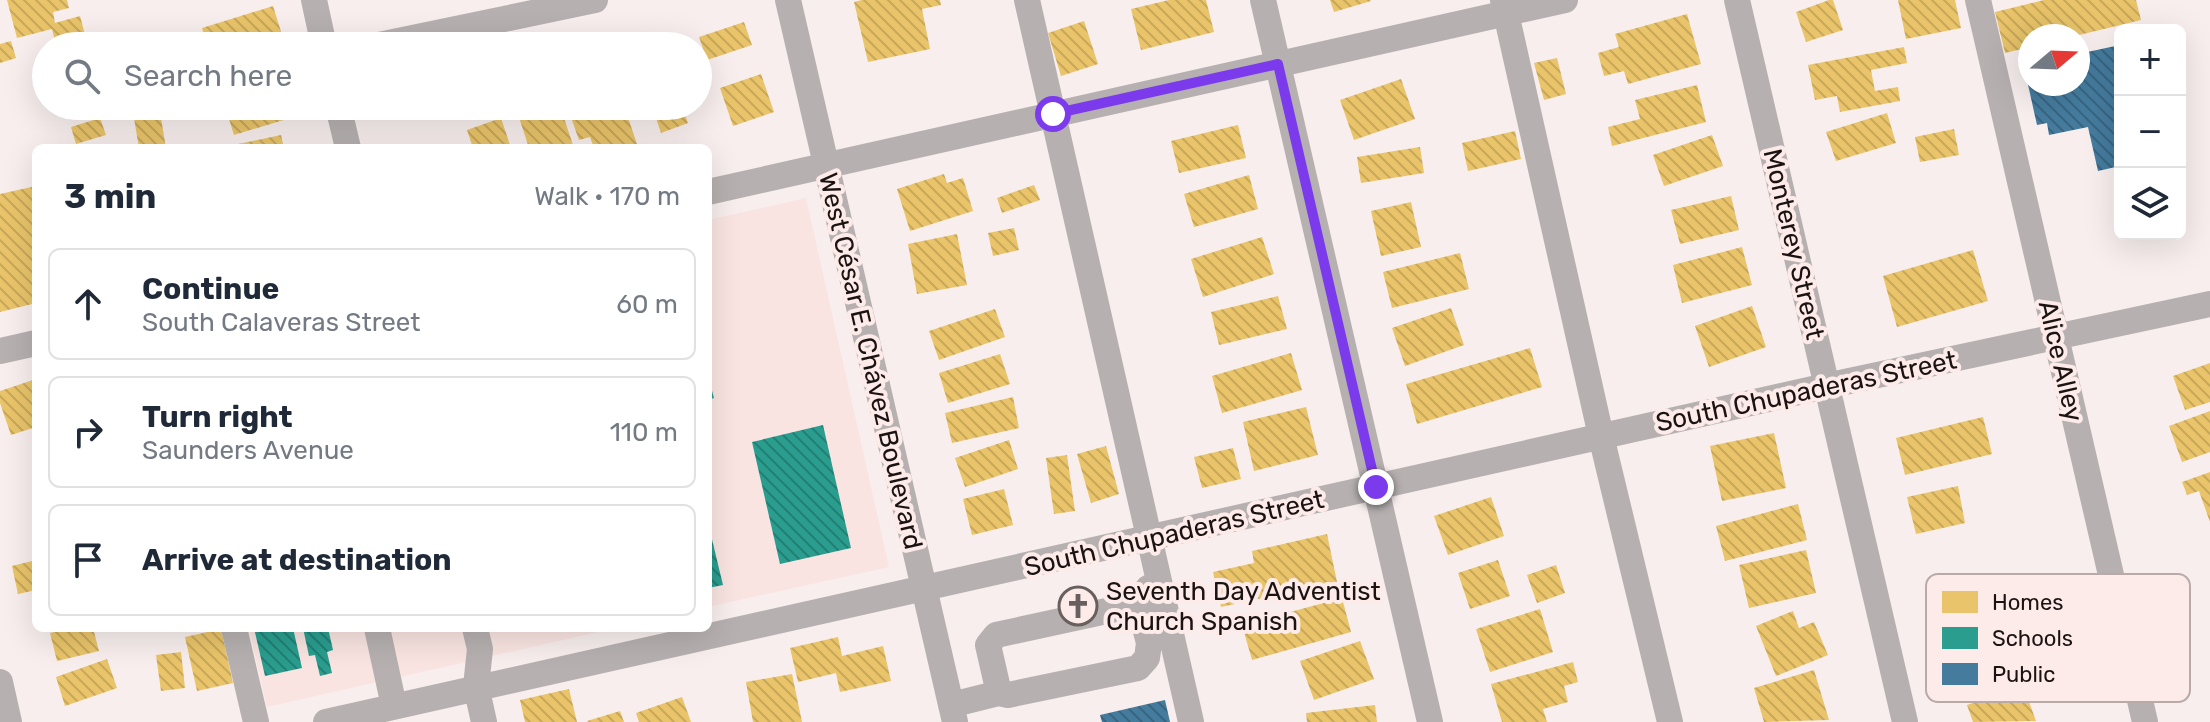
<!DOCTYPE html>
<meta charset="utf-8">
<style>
:root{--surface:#fff;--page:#f2f2f3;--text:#1f2937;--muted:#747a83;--line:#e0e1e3}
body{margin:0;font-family:Rubik,sans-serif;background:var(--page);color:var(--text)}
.controls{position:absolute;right:24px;top:24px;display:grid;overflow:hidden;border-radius:12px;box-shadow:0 8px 32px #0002}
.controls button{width:72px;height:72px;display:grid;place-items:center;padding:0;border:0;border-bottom:2px solid var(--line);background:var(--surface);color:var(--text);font:40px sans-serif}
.compass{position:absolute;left:2018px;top:24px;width:72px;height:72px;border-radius:50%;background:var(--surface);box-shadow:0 8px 32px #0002;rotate:71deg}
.stop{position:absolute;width:24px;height:24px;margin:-18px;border:6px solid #7c3aed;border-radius:50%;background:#fff}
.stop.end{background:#7c3aed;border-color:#fff;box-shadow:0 2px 8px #0008}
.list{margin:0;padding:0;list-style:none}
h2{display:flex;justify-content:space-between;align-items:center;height:104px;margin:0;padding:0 32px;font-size:34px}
h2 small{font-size:26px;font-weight:400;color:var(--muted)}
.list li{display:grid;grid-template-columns:52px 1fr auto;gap:24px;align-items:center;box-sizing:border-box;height:112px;margin:0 16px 16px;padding:0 16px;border:2px solid var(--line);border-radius:12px}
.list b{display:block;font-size:30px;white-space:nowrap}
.list p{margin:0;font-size:26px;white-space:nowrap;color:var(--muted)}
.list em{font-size:26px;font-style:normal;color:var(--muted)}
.icon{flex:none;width:44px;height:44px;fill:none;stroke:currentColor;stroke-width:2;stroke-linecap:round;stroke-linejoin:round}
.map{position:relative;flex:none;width:2210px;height:722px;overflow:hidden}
.search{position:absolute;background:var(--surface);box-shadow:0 8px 32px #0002;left:32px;top:32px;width:680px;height:88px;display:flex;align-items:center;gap:20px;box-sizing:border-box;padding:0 28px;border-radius:44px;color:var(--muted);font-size:30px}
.panel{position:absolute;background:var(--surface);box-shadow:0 8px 32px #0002;left:32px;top:144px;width:680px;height:488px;border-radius:12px}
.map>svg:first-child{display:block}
.built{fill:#f9e4e1}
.homes{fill:url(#homes-back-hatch)}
.schools{fill:url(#schools-back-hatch)}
.public{fill:url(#public-back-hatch)}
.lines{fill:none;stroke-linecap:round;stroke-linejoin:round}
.minor{stroke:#b6b1b0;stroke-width:26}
.route{stroke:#7c3aed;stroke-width:10}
.labels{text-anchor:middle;stroke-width:8;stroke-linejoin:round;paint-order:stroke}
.street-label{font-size:26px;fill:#1a1312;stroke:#fdebe9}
.poi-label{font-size:26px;fill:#1a1312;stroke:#fdebe9;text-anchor:start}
.key{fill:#fdebe9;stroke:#b9aaa8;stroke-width:2}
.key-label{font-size:22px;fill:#1a1312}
</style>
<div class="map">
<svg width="2210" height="722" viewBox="0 0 2210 722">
<defs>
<pattern id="homes-back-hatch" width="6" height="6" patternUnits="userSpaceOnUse" patternTransform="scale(2)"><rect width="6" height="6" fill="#e9c46a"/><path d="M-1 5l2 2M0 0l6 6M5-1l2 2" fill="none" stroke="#c7a85b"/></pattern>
<pattern id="schools-back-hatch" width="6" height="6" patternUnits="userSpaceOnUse" patternTransform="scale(2)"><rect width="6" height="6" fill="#2a9d8f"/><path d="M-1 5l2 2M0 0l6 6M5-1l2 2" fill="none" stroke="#237f73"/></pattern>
<pattern id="public-back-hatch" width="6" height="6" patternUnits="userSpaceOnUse" patternTransform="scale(2)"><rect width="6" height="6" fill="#457b9d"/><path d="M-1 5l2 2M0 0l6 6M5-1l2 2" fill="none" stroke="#39647f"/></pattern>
</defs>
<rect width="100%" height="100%" fill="#f8eeee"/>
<!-- built -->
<path class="built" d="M806,198L889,567L708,607V220Z
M249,628H616L267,707Z"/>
<!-- homes -->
<path class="homes" d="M7,0H67L69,8L53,12L55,23L80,16L88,46H56L52,29L17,38Z
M862,0H940L941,5L922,9L930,49L868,62L854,2Z
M1169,0H1206L1214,32L1141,50L1131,9Z
M1330,0H1370L1371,1L1334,12Z
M1829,0H1833L1843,30L1806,42L1796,12Z
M1898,0H1955L1961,28L1906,39Z
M2044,0H2136L2141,20L2075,36H2030V47L2005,53L1995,12Z
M273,6L285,44L207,46L202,28Z
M1687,14L1701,64L1628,84L1624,71L1604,76L1598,53L1619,47L1615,34Z
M1084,21L1098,64L1061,76L1048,33Z
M744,22L752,45L707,60L699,37Z
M11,41L16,58L0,63V44Z
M1904,47L1907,63L1871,70L1875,91L1898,87L1900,101L1840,112L1837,96L1815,100L1808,65Z
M1557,58L1566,94L1544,100L1534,63Z
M761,74L774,112L733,126L720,88Z
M1401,79L1415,119L1354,140L1340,100Z
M1697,85L1706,122L1612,146L1608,127L1640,119L1635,100Z
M132,106H159L166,148H139Z
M225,106H297L300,115L234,135Z
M522,106H560L574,148H529L516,108Z
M567,106H624L637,144L626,148H594L590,137L579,140Z
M652,106H682L688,123L661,133Z
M1887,113L1896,143L1836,161L1826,132Z
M100,118L106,135L76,144L71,127Z
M501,118L511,148H473L467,130Z
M1238,125L1246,158L1179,173L1171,141Z
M1954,129L1959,155L1920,162L1915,137Z
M1515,131L1521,159L1468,171L1462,143Z
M281,135L284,148H224V147Z
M1712,135L1723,166L1664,186L1653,155Z
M1420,147L1424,173L1361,183L1357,157Z
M944,174L947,183L963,178L973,211L910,231L897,189Z
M1249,175L1258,209L1194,227L1184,194Z
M1034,185L1040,200L1002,213L997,198Z
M36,186V303L0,312V194Z
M1731,196L1739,230L1680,244L1671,210Z
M1411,202L1421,247L1381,256L1371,211Z
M1014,228L1019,250L993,256L988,233Z
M957,234L967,285L917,294L908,244Z
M1262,237L1274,274L1203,297L1191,259Z
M1742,247L1752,285L1682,303L1673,265Z
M1973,250L1988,301L1897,327L1883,276Z
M1460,253L1469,289L1392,308L1383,272Z
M1278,296L1287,329L1219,345L1211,312Z
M1752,306L1766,347L1709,367L1695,326Z
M1451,308L1464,345L1405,366L1392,328Z
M995,309L1005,337L939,360L929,331Z
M1530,348L1542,387L1417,424L1406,384Z
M1291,353L1302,390L1222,413L1212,376Z
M1000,354L1010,384L948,403L939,373Z
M2210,363V402L2185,410L2173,376Z
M36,379V427L11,435L0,403V391Z
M1013,397L1019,428L952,443L945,413Z
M1306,407L1318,455L1254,471L1243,422Z
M2210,411V452L2182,462L2169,426Z
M1983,417L1992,454L1905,475L1896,438Z
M1774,433L1786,488L1722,501L1710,446Z
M1009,440L1018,469L965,487L955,458Z
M1106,446L1119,494L1091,503L1077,454Z
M1233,448L1241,479L1202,488L1194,457Z
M1067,455L1075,511L1054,514L1046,458Z
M2210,472V522L2199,491L2187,495L2182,482Z
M1958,486L1965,523L1916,534L1907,497Z
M1004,489L1013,525L972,535L963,499Z
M1491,497L1504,536L1448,555L1434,516Z
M1798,504L1807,540L1725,561L1716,526Z
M1327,534L1337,582L1221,607L1213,572L1254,563L1252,551Z
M1806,550L1816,593L1749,608L1739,565Z
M36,560V590L18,594L12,566Z
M1498,560L1510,596L1470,609L1458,573Z
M1556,565L1565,593L1537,603L1527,575Z
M2007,573L2013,603L1949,617L1942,588Z
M1342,598L1351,632L1252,660L1242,625Z
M1540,609L1553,652L1490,672L1476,629Z
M1793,611L1799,628L1814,622L1828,655L1776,676L1756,626Z
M71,628H93L99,651L57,661L50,633Z
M221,629L233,683L197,691L185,637Z
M838,637L842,656L883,646L891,681L840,692L836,673L798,682L790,648Z
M1360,641L1374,679L1314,700L1300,661Z
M181,652L185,688L161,691L156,655Z
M107,659L117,688L65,706L56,677Z
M1573,662L1578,682L1564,686L1568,702L1543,709L1547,722H1502L1491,684Z
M1814,670L1829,720L1764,722L1754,688Z
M792,674L802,722H753L746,682Z
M2023,685L2036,721L1973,722L1967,705Z
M569,689L577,722H525L520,700Z
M682,697L691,722H639L636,713Z
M1375,705L1377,722H1307L1306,713Z
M620,711L624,722H588L587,721Z"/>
<!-- schools -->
<path class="schools" d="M708,376L714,398L708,400Z
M823,425L851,548L780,564L752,442Z
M709,527L723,585L708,588V528Z
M254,628H293L302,668L265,676Z
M303,628H328L333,650L327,652L332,673L320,676L315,655L309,656Z"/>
<!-- public -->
<path class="public" d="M2120,45V166L2098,171L2088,127L2049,135L2047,123L2037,125L2024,67L2030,65V84H2078V54Z
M1165,700L1170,722H1102L1100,715Z"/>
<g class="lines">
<!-- minor -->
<path class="minor" d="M314,0L324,46
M788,0L955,722
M1027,0L1191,722
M1263,0L1430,722
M1503,0L1601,436L1670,722
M1737,0L1905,722
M1978,0L2145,722
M374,46L595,0
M338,106L348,148
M708,192L1565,0
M0,351L36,343
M234,628L256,722
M377,628L394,706
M475,628L480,649L476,686L484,722
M0,682L9,722
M999,693L988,645L996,635L1139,604
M951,705L999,693L1008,695L1138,668L1147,658L1149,643L1139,604L1148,588L1159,584
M326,722L1826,386L2210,304"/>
</g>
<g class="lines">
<!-- route -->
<path class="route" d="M1053,114L1278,64L1376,487"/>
</g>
<!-- icons -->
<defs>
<g id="church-ring" transform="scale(2)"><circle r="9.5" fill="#fdebe9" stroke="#68605f" stroke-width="1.5"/><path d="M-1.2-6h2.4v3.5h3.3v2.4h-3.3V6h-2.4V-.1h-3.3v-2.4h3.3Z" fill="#68605f"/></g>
</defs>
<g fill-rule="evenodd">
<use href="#church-ring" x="1078" y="606"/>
</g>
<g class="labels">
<!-- street labels -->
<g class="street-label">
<text transform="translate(1794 244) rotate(77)" y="9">Monterey Street</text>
<text transform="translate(871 361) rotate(77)" y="9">West César E. Chávez Boulevard</text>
<text transform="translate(2061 361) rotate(77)" y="9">Alice Alley</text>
<text transform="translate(1806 391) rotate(-12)" y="9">South Chupaderas Street</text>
<text transform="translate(1174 533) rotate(-13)" y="9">South Chupaderas Street</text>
</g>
<!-- poi labels -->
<g class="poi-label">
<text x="1106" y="600">Seventh Day Adventist<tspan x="1106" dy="30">Church Spanish</tspan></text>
</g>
</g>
<!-- legend -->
<rect x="1926" y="574" width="264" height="128" rx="12" class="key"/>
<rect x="1942" y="591" width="36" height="22" fill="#e9c46a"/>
<rect x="1942" y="627" width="36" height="22" fill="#2a9d8f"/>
<rect x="1942" y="663" width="36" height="22" fill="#457b9d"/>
<g class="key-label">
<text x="1992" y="610">Homes</text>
<text x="1992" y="646">Schools</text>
<text x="1992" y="682">Public</text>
</g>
</svg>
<div class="controls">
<button>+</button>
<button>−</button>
<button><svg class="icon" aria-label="layers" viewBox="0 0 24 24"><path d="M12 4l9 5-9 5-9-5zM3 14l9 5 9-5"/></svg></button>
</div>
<svg class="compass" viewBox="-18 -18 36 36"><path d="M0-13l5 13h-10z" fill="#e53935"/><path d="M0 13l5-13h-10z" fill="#747a83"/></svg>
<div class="stop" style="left:1053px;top:114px"></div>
<div class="stop end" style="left:1376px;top:487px"></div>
<div class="search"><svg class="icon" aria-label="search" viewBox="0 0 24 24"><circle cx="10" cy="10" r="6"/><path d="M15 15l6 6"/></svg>Search here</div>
<section class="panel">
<h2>3 min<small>Walk · 170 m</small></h2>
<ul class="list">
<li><svg class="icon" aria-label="ahead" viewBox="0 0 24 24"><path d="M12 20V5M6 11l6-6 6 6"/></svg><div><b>Continue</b><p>South Calaveras Street</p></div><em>60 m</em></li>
<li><svg class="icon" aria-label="right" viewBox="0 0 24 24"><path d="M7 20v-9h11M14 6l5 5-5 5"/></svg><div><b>Turn right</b><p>Saunders Avenue</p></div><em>110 m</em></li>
<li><svg class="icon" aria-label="arrive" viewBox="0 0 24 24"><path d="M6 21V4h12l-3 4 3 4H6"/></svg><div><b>Arrive at destination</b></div></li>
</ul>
</section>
</div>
